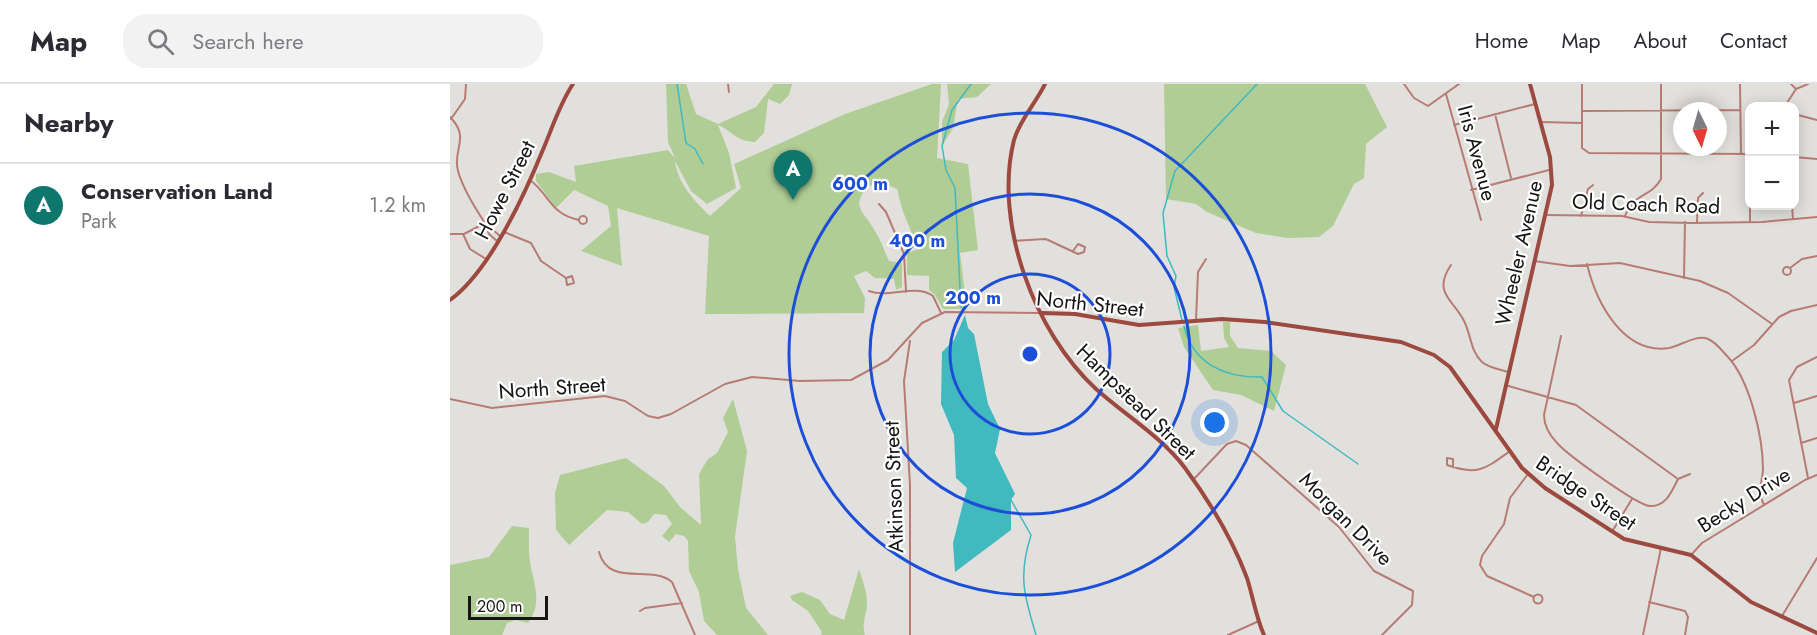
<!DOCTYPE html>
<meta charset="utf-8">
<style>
:root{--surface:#fff;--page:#f2f2f3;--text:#2b2b33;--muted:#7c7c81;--line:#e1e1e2;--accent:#0f766e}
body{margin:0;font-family:Jost,sans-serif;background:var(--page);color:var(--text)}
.controls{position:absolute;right:18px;top:18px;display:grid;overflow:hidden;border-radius:12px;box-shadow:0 3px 15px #0003}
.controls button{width:54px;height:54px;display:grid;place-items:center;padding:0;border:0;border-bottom:2px solid var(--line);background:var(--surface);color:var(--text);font:30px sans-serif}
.compass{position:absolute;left:1223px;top:18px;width:54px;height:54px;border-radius:50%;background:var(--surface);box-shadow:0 3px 15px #0003;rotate:175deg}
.scale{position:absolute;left:18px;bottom:15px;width:80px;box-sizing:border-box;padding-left:6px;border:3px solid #161514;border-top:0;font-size:16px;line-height:21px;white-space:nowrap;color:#161514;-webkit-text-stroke:4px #fff;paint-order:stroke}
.you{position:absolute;left:765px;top:339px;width:21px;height:21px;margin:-15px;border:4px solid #fff;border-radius:50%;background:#1a73e8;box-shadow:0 0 0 9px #1a73e833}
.badge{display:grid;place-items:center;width:39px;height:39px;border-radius:50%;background:var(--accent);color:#fff;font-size:20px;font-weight:700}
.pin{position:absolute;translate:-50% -50px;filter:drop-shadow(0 2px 3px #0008)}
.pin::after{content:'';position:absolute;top:32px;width:21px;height:18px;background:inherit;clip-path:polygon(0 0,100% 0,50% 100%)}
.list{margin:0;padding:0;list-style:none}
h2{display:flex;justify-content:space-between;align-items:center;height:78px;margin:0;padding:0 24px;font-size:26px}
h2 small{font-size:20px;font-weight:400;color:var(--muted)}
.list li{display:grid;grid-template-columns:39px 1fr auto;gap:18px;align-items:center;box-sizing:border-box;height:84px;padding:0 24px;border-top:2px solid var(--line)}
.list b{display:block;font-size:22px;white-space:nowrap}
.list p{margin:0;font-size:20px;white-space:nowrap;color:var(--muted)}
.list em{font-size:20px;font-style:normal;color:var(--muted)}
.icon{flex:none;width:33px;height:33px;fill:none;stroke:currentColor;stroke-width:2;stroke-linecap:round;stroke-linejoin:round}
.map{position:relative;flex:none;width:1367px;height:551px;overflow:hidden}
header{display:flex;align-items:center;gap:36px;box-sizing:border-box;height:84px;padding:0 30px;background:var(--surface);border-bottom:2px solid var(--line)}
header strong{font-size:28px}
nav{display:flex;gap:33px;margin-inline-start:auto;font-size:21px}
.search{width:420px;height:54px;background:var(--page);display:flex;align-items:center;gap:15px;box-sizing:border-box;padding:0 21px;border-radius:24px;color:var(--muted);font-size:22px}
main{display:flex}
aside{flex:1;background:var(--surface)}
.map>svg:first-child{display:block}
.green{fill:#b0cd96}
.water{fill:#40b9bf}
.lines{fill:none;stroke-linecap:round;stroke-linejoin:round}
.stream{stroke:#40b9bf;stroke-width:1.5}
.street{stroke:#b67c74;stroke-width:2}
.secondary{stroke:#9c4940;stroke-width:4}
.ring{fill:none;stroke:#1d4ed8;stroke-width:3}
.labels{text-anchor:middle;stroke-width:4.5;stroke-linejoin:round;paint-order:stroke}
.street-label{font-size:21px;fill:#161514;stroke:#fff}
.centre{fill:#1d4ed8;stroke:#fff;stroke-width:3}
.ring-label{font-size:18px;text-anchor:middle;font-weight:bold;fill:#1d4ed8;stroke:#fff;stroke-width:4.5;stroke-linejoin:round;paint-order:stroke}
</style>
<header>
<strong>Map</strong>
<div class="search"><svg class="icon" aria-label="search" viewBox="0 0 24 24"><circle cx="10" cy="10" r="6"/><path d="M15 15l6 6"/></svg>Search here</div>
<nav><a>Home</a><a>Map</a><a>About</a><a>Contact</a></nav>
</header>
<main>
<aside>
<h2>Nearby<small></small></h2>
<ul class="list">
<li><span class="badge">A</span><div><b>Conservation Land</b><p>Park</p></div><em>1.2 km</em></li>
</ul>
</aside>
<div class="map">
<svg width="1367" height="551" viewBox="0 0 1367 551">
<rect width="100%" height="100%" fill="#e2e0dd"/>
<!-- green -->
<path class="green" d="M216,0H236L246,30L268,40L306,23L324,0H342L339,11L330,20L318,15L314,49L305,58C285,57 284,48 268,41L279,69L286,104L257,120L241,107L225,77C228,100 244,116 260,132L291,104L284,80L395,30L482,0H491L487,74L518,80L528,166L510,169L517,225H493L485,211L479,206V192L457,191V169L468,165L452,125L447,105L436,100L418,102C400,124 414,127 425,147C431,156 434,167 439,177L452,179V203L446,206L444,195L425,194L416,187L404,192L415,214L414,229L255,230L259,152L167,124L172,182L131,167L161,142L158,122L124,106L106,124L86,97V90L99,88L126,98L124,82L218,66L225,74L218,58Z
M497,0H541L527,13L508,15L503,44L492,62V38L499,20Z
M714,0H915L937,43L916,60L914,94L904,100L883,142L869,153L838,154L806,149L757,128L746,120L716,115Z
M773,238H780V252L788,264L821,267L836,281L824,327L791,311L763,306L734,263L728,244L748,241L751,267L779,263L774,254Z
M283,315L297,367L285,453L288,485L296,524L318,551H267L254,537L249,508L239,487L238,457L234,452L226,450L219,458L212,452L222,440L216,431L204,430L198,438L192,440L178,428L157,426L119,461L106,446L105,409L110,391L176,374L214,402L231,424L251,441L249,390L258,375L267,369L278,348L273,334Z
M62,442L79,444C79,457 78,470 81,483C85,504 92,520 78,539L66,536L57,539L52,551H0V481L39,473Z
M409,485C412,495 417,507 417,518C417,531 411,538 415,551H371L372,548L358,527L342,516L340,512L352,508L370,516L380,530L394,536Z"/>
<!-- water -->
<path class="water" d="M515,231L518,244L524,250L538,320L550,345L545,369L565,410L561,416V446L505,488L503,459L517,404L506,394L504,351L491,320L492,268L504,256Z"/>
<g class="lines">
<!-- stream -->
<path class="stream" d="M227,0L236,59L245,65L253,80
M511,223L505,104L496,86L492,62L502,26L521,0
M732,236L724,203L726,192L717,172L713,129L725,87L807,0
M734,242C743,280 775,294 812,293L833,327L908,380
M561,416L581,451C568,492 574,511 586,551"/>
<!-- street -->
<path class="street" d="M278,0L279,8
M954,0L964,14L978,22L1009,0
M1290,0L1291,70
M1341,0L1346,5
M996,10L1031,136
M1335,22L1346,5L1358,0
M1132,27L1290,26
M1045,30L1061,94
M1344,30L1367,36
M0,33C21,54 2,65 8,87C13,105 25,124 35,139L14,150H0
M1,35L15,15L16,0
M1090,38L1132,39V64L1139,69L1300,70
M1132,39V0
M1004,41L1085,20
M1344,73L1367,75
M80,96C100,111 100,130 129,136
M1021,106L1099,86
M1297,107L1300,115
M429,120L436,128L454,170L456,208
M1342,122L1343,135
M1095,131L1172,132L1199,138L1242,139L1312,138L1367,133
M1131,132L1138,105L1143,101
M1175,132C1184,109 1201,113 1211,95V0
M129 136a4 4 0 1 1 8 0a4 4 0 1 1-8 0Z
M1247,138L1248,114L1253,109
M1300,138V122
M54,148L81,159L91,177L116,194L117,201L124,199L122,192L116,194
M13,150L20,165L36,175
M47,157L39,150L35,139L50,152
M564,157L595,155L598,156L628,170L634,168L635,163L628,160L623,167
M1084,177L1120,182L1170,179L1250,197L1278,209L1322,240
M1137,180C1146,218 1173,271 1219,264C1230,262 1247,250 1258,255C1266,258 1273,268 1278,273C1300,297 1313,353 1313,386C1312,399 1307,408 1314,421
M1001,181C981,210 1006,217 1015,239C1021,252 1021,268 1032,278C1039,284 1049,285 1058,288
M1333 187a4 4 0 1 1 8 0a4 4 0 1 1-8 0Z
M1340,184L1352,175L1367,172
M1234,194L1235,138
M419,207C439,215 465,199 483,212L491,229
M746,236L748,188L756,175
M1111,252L1094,331C1094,342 1100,352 1108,360C1118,371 1188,422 1200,422C1216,423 1222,407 1228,395L1240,390
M460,257L454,297L460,401V551
M1282,277L1304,261L1329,233L1341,227L1367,221
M1055,301L1126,321L1228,395
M0,315L42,324L155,312L175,317L198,332L208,334L221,330L275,300L302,293L350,297L401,296L438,276L472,239L495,228L589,229
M1344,319L1367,312
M1351,359L1367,354
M1003,383V375L997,374V381C1028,392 1035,385 1060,367
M1078,390L1060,414L1054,440L1032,472L1030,481L1037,492L1084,513
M1358,394L1339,296L1347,283L1367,273
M743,396L777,360L786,357L796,361L889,443L924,487L963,507L962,521L932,551
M1163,446L1182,415
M149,468C159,504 200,480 222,498L245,551
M1241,471L1252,459L1355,396L1367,391
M1083.5 515a4.5 4.5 0 1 1 9 0a4.5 4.5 0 1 1-9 0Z
M1199,518L1235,527L1238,533L1235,551
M190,527L195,524L232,519
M1332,532L1367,474
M778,551L809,537
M1193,551L1211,464"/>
<!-- secondary -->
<path class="secondary" d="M595,0C586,19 570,35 564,56C543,139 585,249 646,305C675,331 712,353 735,384C760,418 782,454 797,494C803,513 806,533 814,551
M0,216C39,188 74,112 92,68C102,45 109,21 123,0
M592,229L625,230L689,241L772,235L815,238L951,258L984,271L1000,283L1072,384L1095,404L1174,455L1241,471L1301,518L1367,549
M1046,345L1102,101L1100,73L1080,0"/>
</g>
<!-- distance rings -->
<g class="ring">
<circle cx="580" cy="270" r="80"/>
<circle cx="580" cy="270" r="160"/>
<circle cx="580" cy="270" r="241"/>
</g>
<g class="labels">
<!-- street labels -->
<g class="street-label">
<text transform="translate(1027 69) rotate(75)" y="7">Iris Avenue</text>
<text transform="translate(55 106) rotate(-63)" y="7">Howe Street</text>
<text transform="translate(1196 120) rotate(2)" y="7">Old Coach Road</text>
<text transform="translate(1069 169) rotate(-77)" y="7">Wheeler Avenue</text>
<text transform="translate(640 220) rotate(6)" y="7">North Street</text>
<text transform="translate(102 304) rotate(-4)" y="7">North Street</text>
<text transform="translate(686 318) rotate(44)" y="7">Hampstead Street</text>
<text transform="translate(444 403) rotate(-92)" y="7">Atkinson Street</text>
<text transform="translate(1136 409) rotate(34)" y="7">Bridge Street</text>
<text transform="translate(1294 416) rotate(-32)" y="7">Becky Drive</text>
<text transform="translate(896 435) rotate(45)" y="7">Morgan Drive</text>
</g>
</g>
<circle cx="580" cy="270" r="9" class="centre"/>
<g class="ring-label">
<text x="410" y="106">600 m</text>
<text x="467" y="163">400 m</text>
<text x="523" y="220">200 m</text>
</g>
</svg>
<div class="controls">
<button>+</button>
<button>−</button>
</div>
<svg class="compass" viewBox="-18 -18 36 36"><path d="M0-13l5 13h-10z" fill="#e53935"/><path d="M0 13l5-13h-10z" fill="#7c7c81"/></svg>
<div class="scale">200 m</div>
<div class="you"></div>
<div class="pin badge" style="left:343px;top:116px">A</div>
</div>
</main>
